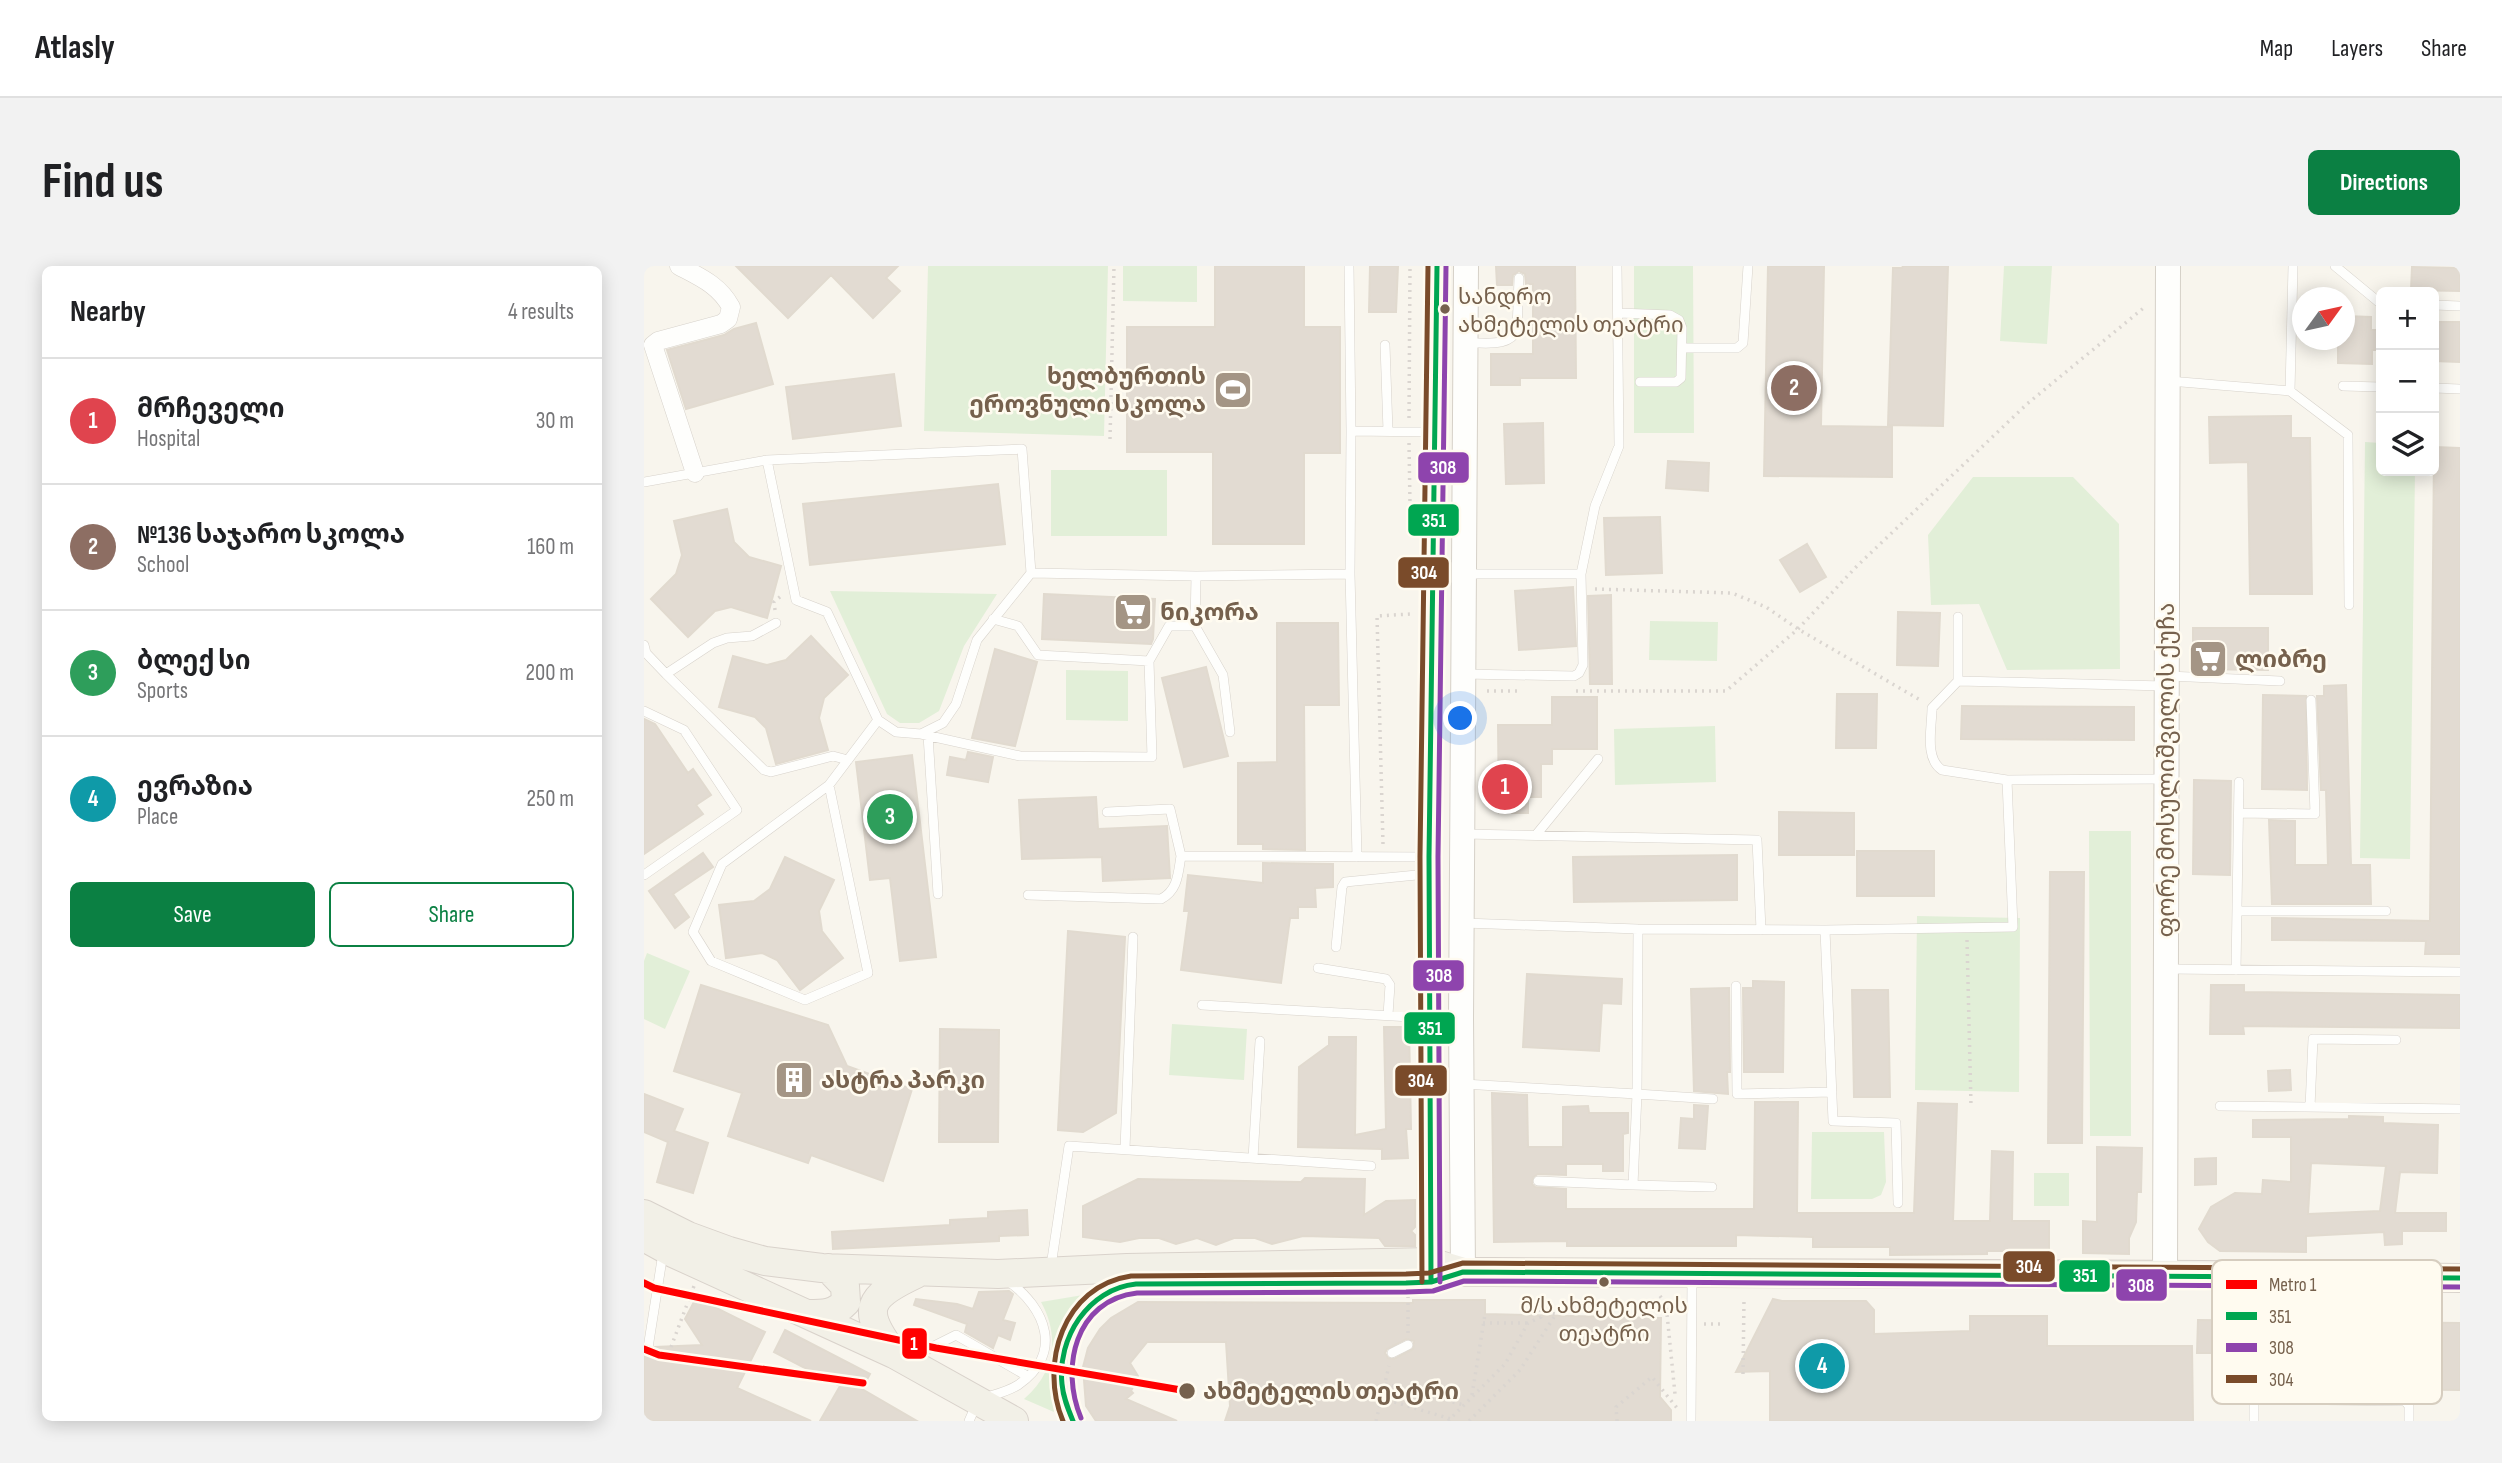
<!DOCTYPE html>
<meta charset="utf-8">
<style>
:root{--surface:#fff;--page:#f2f2f2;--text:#202124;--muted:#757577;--line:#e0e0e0;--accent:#0b8043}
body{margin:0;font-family:"Sofia Sans Condensed","Noto Sans Georgian",sans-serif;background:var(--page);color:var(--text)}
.controls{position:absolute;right:21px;top:21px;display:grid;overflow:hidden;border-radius:10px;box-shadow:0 4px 18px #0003}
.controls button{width:63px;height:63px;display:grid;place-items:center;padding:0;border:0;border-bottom:2px solid var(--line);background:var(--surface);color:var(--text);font:35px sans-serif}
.compass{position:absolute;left:1648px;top:21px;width:63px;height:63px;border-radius:50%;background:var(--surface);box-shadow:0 4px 18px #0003;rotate:57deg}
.you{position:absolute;left:817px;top:453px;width:24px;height:24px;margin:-18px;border:5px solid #fff;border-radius:50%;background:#1a73e8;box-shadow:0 0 0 10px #1a73e833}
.badge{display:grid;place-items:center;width:46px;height:46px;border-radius:50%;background:var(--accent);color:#fff;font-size:23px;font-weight:700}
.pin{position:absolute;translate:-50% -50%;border:4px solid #fff;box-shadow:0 2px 7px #0006}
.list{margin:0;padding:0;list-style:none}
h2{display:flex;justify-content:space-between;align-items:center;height:91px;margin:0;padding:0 28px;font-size:30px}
h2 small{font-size:23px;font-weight:400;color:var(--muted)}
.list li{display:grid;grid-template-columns:46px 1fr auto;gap:21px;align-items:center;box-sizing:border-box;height:126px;padding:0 28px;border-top:2px solid var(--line)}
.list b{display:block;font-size:26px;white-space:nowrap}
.list p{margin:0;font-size:23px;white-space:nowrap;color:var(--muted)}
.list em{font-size:23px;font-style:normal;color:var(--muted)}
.actions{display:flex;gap:14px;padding:21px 28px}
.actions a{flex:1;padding:16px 0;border:2px solid var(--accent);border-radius:10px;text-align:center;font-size:24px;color:var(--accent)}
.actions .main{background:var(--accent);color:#fff}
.icon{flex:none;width:38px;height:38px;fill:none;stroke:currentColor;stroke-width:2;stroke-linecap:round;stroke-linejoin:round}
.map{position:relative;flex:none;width:1816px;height:1155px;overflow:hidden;border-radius:10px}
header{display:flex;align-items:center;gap:42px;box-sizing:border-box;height:98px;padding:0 35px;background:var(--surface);border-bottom:2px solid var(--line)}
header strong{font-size:33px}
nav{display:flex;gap:38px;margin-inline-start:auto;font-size:24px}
.intro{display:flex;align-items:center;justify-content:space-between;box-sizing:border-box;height:168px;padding:0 42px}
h1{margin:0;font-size:49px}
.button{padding:18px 32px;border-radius:10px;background:var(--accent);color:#fff;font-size:24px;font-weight:700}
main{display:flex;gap:42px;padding:0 42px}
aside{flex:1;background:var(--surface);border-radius:10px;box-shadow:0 4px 18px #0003}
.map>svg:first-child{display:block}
.green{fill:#e2efd8}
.building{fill:#e2dbd2;stroke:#e1dacf;stroke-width:2;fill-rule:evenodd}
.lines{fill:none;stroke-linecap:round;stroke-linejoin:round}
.lane-casing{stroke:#d7d2cb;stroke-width:10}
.street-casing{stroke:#d7d2cb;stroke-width:19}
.secondary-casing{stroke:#d6d1c8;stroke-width:26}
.primary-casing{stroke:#d9d2cb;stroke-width:30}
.path{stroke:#dad5d0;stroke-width:3.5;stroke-dasharray:2 5;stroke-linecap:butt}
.lane{stroke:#fefefc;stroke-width:9}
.street{stroke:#fefefc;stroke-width:18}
.secondary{stroke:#fefefc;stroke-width:24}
.primary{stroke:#f2f0e7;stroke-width:28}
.bus-1-casing{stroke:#fffbf0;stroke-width:10}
.bus-2-casing{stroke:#fffbf0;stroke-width:10}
.bus-3-casing{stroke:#fffbf0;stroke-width:10}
.bus-1{stroke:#00a651;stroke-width:5}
.bus-2{stroke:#8e44ad;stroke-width:5}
.bus-3{stroke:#7a4b2a;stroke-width:5}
.metro-1-casing{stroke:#fffbf0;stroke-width:12}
.metro-1{stroke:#f00;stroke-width:7}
.bus-dot{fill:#76614d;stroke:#fffbf0;stroke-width:2.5}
.labels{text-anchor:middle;stroke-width:5;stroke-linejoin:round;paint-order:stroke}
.bus-label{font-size:22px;fill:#76614d;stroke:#fffbf0;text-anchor:start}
.poi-label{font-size:24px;font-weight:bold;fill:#76614d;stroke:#fffbf0;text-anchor:start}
.street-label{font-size:24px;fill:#76614d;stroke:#fffbf0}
.stop-label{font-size:24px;font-weight:bold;fill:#76614d;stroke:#fffbf0;text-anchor:start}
.key{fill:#fffbf0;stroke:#d6cdbf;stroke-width:2}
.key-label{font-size:19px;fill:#76614d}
.line-badge{stroke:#fffbf0;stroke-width:2.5}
.badge-label{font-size:19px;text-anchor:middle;font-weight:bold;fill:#fff}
</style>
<header>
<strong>Atlasly</strong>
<nav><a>Map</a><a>Layers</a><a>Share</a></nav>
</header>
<div class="intro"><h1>Find us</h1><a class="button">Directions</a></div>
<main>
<aside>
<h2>Nearby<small>4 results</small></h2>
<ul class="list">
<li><span class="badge" style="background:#e0444e">1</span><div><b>მრჩეველი</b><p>Hospital</p></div><em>30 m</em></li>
<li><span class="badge" style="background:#8d6e63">2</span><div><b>№136 საჯარო სკოლა</b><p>School</p></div><em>160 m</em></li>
<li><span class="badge" style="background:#2e9e5b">3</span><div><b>ბლექ სი</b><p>Sports</p></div><em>200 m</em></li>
<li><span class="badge" style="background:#0f9aa8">4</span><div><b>ევრაზია</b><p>Place</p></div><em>250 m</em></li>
</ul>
<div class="actions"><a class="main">Save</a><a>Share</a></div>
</aside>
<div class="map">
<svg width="1816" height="1155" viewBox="0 0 1816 1155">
<rect width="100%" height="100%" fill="#f8f5ed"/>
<!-- green -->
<path class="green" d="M284,0H464L460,170L280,165Z
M479,0H553V36L479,35Z
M990,0H1049L1050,167H990Z
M1360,0H1408L1403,78L1356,75Z
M1721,176L1737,177V205H1771L1766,593L1716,592Z
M407,204H523V270H407Z
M1329,211H1429L1475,258L1476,403L1363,404L1335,338L1287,339L1284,269Z
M186,325L353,328L320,380L295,445L275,457H256L243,448Z
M1006,355L1074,356L1073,395L1005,394Z
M422,404L484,405V455L422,454Z
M1071,460L1072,516L971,519L970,463Z
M1445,565H1487V870H1446Z
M1273,650L1376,652L1375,826L1271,824Z
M3,687L46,705L21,763L0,753V695Z
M528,758L603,763L600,814L525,809Z
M1168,866H1240L1242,916L1237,929L1228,933H1167Z
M1390,907H1425V940H1390Z
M439,1029L415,1069L407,1106L410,1146L380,1133C411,1107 416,1070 397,1036Z"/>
<!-- building -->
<path class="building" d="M92,0H254L242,12L256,25L229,52L187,9L144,52Z
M571,0H660V61H696V187H660V278H569V186H483V61H571Z
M726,0H754L752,46H725Z
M852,0H931L932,112H876V119H847V88H889V18H882L881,8L875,5L869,9L868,19H853Z
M1124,0H1180L1177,160L1248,161V211L1120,210Z
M1259,0H1304L1299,160L1244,159L1249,2H1258Z
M1768,1L1816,2V25L1767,24Z
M1700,50L1727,51V64H1737V84H1728V98L1694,97V74H1700Z
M1790,56H1816V96L1790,95Z
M112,57L129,118L42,143L23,84L80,69L90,63Z
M250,108L257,160L149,173L142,121Z
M1647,150V172H1666L1668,328H1606L1604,196L1566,197L1565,151Z
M899,157L900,217L862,218L860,158Z
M1790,181L1816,182V688H1781L1782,675L1628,674V652L1786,655Z
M1024,195L1065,197L1064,225L1022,222Z
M354,218L361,278L166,299L159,238Z
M83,243L90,276L105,291L137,300L123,352L87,341L71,345L44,371L7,333L32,308L38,289L30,255Z
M1016,251L1018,307L962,309L960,252Z
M1163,278L1182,311L1156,326L1136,294Z
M929,321L932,380L875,384L871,325Z
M400,328L511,333L509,373L507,378L398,373Z
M967,329L968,418H946L944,330Z
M1254,346L1296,347L1294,400L1253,399Z
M633,357H694L695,439H660L661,584L619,583V578H594V497L633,496Z
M1549,362H1624V404L1549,403Z
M167,370L204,409L180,432L175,452L184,484L132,498L122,462L111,451L75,441L89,390L123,399L142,394Z
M351,383L393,396L371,480L328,472Z
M562,401L584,490L540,501L518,412Z
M1702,419L1707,599H1726L1727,638H1628L1625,554L1651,555V599H1684L1682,524H1677L1673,430H1680V420Z
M1193,428H1233L1232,482H1192Z
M1619,429L1662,430L1663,524L1618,523Z
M908,431H953V483H908V498H897V531H884V547H855L854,459H908Z
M1318,440L1490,441V474L1317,473Z
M0,453L11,458L44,507L49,503L67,529L52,539L59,548L0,588Z
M324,486L349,491L344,516L303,509L306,491L322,494Z
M268,489L292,691L256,695L246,612L226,614L212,496Z
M1550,514L1587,515L1586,609L1549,608Z
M452,531L454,563L523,560L526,612L459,615L458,591L378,593L375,534Z
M1135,546L1210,547V589H1135Z
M1213,585H1290V630H1213Z
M59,587L69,601L29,628L45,651L31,662L5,625Z
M1093,589V634L930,636L929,591Z
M141,591L190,614L175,645L178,665L199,692L156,724L133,694L118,687L82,692L75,639L110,635L126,623Z
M619,597L689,598V621L671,622L672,641H654V652H646L637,717L537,704L545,645H540L544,609L619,617Z
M1406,606H1440L1438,877H1404Z
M424,665L481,671L472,847L439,866L414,864Z
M883,708L978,713L977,738L958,737L955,785L879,781Z
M1109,715L1140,716L1139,806H1100L1099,722H1109Z
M57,719L184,759L203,800L268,823L239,915L167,889L164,897L84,870L98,827L30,805Z
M1567,719H1600V726L1816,729V762L1599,760L1600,768H1566Z
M1085,722L1086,806H1083L1084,828L1050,825L1047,723Z
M1208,724H1244L1246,831H1210Z
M740,761H765L767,863H762L764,892L738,893V883L654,881L655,801L685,779V771H712L711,869L742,863Z
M296,763L355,764L354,876H295Z
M1646,804L1647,824L1625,825L1624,805Z
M848,827L883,829L884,881H919V841L944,840L945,847H984V867L979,868V905H959V898H922V909L894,908L889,911L888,918L891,921L922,923V943H1110L1111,836H1154L1153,947H1270L1274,837L1313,838L1309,955H1346L1348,885L1369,886L1368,955H1405V988L1374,989V985H1343V988L1246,989V981H1169V971L1092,969V980H923V975L850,976Z
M0,828L39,843L30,865L64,877L49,927L13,916L24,876L0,866Z
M1050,839L1064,840L1061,883L1035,882L1037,852L1050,853Z
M1705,850L1739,851V857L1794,859L1793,907L1756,906L1751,947H1802V965H1758V978L1741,979L1740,966L1662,970V986L1576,985L1564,976L1555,963L1567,941L1591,927L1618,928L1619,914L1647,916V871H1609V854L1705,853ZM1667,897L1742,900L1736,945L1664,948Z
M1453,881L1498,882L1497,926H1493L1492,956L1485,972V988L1439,987V955L1453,956Z
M1572,892V918L1551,919V893Z
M661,912L721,913L720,949L742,935L771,934V961L767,965L771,969V980H741L735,972L659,970L628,978L611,972H590L572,979L553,972L532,978L515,972H495L476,976L439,971V940L494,913L657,916Z
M383,944L384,969L355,970V975L189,983L188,966L306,959V954L344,952V946Z
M365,1025L369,1028L359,1054L371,1057L366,1074L354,1069L349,1082L321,1066L323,1058L270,1039L272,1033L313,1038L329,1043L335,1026Z
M52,1032L121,1066L93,1122L167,1155H0V1088H7L11,1081L58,1079L41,1053Z
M1129,1033L1138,1035H1222L1230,1044V1068L1326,1065V1050H1403V1080H1548L1549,1155H1126V1105L1092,1106Z
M769,1034H841V1048L1017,1052L1016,1131L1027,1144V1155H581L586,1140L582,1076H503L486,1097L494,1110L487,1125L489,1127L482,1133L533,1155H452L442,1140L439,1101L444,1082L456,1063L467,1052L494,1036L769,1037ZM762,1073L770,1075L769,1083L750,1093L744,1092L741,1087L743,1083Z
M1554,1054L1816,1057V1124L1608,1122L1609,1087H1553Z
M141,1064L226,1108L218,1123L273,1155H176L196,1120L130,1086Z"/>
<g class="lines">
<!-- lane casing -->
<g class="lane-casing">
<path id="lane" d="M705,0L707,165
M1649,0L1646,125L1704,169L1705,339
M1691,0L1737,38
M1790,39L1816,40
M975,47L1026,49L1035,54L1038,62L1037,112L1032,116H996
M823,77C840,76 865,82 873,64L875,12
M741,79L744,165
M1038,82H1093L1099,77L1104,0
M1525,115L1646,125
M1699,120L1737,121
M1790,122L1816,123
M123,194L152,334L183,346L234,454L252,466L277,468L299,457L312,438L333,374L387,307
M0,216L123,194L378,183L387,307
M387,307L552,310L706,308
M823,308H937
M552,310L551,360L579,409L586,466
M1314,351V415L1521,420
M0,379L2,387L22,408L120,504L127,506L189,490L204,494
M505,395L525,360H551
M22,408L69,377L83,372L108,370L132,357
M820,408L930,410L935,407L939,399L937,308L951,240L975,180L973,0
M1524,410L1636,415
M1314,415L1288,442C1288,461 1280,492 1298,504L1363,514
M0,445L40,464L93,544L0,609
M277,468L376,490L508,491L505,395L394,389L374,360L349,353
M284,469L294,628
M185,519L78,598L49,666L67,695L161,734L224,707L185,519L234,454
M463,546L526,543L537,590L784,591
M1595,547L1671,548L1667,434
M820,568L1113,574L1117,664
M892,569L954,493
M713,591L706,308L707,165L789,166
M384,629L517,633C534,624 534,608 537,590
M1593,645H1742
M820,657L994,663L1181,664L1369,661L1363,514L1521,513
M994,663L993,828L1069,833
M1181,664L1189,855L1252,857L1254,937
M692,681L698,621L701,616L783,608
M674,702L742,713L746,719L744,749
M1524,703L1816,706
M1592,704L1595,516
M1092,720L1093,828L1188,826
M558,739L784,752
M819,818L993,828L989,919L1068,921
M1576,840L1816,843
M1666,841L1669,773L1752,774
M481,883L489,671
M609,892L616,775
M894,915L989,919
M407,1000L425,880L727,900
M4,1082L19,987
M748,1087L764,1079
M266,1092L312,1069L383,1110
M343,1131C353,1128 365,1125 374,1119C420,1088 402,1042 364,1015
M325,1155L332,1139
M429,1155C403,1109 422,1043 472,1022C483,1018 493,1018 504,1017H762L787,1016L805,1010
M1047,1155L1048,1011
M1610,1155V1133L1761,1135L1765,1140V1155"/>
</g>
<!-- street casing -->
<g class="street-casing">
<path id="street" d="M35,0C56,11 75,19 87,41L84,53L77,58L14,75L9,79L51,207"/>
</g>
<!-- secondary casing -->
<g class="secondary-casing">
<path id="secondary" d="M786,996L785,591L793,0
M819,1006L817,752L822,0
M1521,1009L1524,0"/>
</g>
<!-- primary casing -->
<g class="primary-casing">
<path id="primary" d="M0,948L44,970L85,985L121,995L178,1002L354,1008L483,1002L786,996L819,1006H847L1559,1009L1816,1012
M0,971L29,987L250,1088L370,1155
M164,1048C179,1048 191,1048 202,1036L201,1020L184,1002
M250,1088C216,1043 223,1031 272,1008"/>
</g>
<!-- path -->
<path class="path" d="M765,152L766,0
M466,173L470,0
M765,177L766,239
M951,323L1088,327L1122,341L1154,363L1278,435
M131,344L130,336L137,330
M843,425H875
M932,425H1082L1154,363L1213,300L1383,138L1502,40
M739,578L733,350L766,348
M1323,674L1327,840
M764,1030V1068
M1016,1030L1022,1038L1031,1128
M839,1057H884
M1060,1058H1076
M27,1081L50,1020
M1099,1108L1100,1033
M741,1118L820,1139
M828,1129L841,1048
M737,1132L807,1153
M732,1155L745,1100
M804,1155L861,1098L884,1057L897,1051V1029
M825,1155L876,1104L912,1048L897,1046
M973,1155L972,1141L1008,1111L1033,1142"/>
<!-- lane -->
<use href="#lane" class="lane"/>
<!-- street -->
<use href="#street" class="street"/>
<!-- secondary -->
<use href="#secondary" class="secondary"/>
<!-- primary -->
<use href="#primary" class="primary"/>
<!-- bus-1 casing -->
<g class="bus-1-casing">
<path id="bus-1" d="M787,1016L785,591L793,0
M429,1155C424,1143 419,1131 418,1118C413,1072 444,1023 492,1018L762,1017L787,1016L819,1006L1816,1012"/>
</g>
<!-- bus-2 casing -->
<g class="bus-2-casing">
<path id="bus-2" d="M796,1016L794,591L802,0
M437,1152C416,1102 431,1034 493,1027L762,1026L789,1025L820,1015L1816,1021"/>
</g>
<!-- bus-3 casing -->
<g class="bus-3-casing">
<path id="bus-3" d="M778,1016L776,591L784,0
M419,1155C395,1098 419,1020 487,1010L762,1008L785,1007L819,997L1816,1003"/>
</g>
<!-- bus-1 -->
<use href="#bus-1" class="bus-1"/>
<!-- bus-2 -->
<use href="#bus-2" class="bus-2"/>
<!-- bus-3 -->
<use href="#bus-3" class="bus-3"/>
<!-- metro-1 casing -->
<g class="metro-1-casing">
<path id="metro-1" d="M0,1017L10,1022L292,1082L543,1125
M0,1083L15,1089L219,1117"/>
</g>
<!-- metro-1 -->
<use href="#metro-1" class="metro-1"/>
</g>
<!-- icons -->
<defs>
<g id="stadium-square" transform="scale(2.0125)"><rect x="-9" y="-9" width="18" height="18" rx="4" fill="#a49585" stroke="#fffbf0"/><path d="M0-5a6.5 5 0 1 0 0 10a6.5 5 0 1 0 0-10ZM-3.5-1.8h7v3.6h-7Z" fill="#fff"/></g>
<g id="supermarket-square" transform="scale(2.0125)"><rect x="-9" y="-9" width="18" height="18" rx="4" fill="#a49585" stroke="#fffbf0"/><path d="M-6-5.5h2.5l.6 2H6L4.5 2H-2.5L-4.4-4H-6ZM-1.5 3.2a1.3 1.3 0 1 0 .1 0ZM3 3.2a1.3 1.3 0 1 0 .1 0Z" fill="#fff"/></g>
<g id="building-square" transform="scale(2.0125)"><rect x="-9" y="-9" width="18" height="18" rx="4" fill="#a49585" stroke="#fffbf0"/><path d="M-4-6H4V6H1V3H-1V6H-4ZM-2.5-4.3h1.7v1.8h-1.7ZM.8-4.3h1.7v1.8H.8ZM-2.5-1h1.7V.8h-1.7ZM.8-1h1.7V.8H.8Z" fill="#fff"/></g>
</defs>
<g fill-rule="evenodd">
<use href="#stadium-square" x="589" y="124"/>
<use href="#supermarket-square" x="489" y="346"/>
<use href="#supermarket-square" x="1564" y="393"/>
<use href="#building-square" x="150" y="814"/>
</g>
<!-- markers -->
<g class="bus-dot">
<circle cx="801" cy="43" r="6"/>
<circle cx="960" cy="1016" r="6"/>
<circle cx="543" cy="1125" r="9"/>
</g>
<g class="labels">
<!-- bus labels -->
<g class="bus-label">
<text x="814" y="38">სანდრო<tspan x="814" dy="28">ახმეტელის თეატრი</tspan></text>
<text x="960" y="1047" text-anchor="middle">მ/ს ახმეტელის<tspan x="960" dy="28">თეატრი</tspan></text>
</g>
<!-- poi labels -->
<g class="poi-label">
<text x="562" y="118" text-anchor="end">ხელბურთის<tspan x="562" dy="28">ეროვნული სკოლა</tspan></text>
<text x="516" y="354">ნიკორა</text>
<text x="1591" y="401">ლიბრე</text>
<text x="177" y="822">ასტრა პარკი</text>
</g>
<!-- street labels -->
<g class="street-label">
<text transform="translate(1522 504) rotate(-90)" y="8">ფორე მოსულიშვილის ქუჩა</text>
</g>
<!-- stop labels -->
<g class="stop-label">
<text x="559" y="1133">ახმეტელის თეატრი</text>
</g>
</g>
<!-- legend -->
<rect x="1568" y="994" width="230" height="144" rx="10" class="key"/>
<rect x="1582" y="1014" width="31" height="9" fill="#f00"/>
<rect x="1582" y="1046" width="31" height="8" fill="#00a651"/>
<rect x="1582" y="1077" width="31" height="9" fill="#8e44ad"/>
<rect x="1582" y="1109" width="31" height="8" fill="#7a4b2a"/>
<g class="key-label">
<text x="1625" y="1025">Metro 1</text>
<text x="1625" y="1057">351</text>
<text x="1625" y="1088">308</text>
<text x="1625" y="1120">304</text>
</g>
<g class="line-badge">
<rect x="773" y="185" width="53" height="33" rx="7" fill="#8e44ad"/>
<rect x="763" y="237" width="53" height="34" rx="7" fill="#00a651"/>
<rect x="753" y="290" width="53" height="33" rx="7" fill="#7a4b2a"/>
<rect x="768" y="693" width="53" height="33" rx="7" fill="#8e44ad"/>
<rect x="759" y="745" width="53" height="34" rx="7" fill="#00a651"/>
<rect x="750" y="798" width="54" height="33" rx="7" fill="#7a4b2a"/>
<rect x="1358" y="984" width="54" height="33" rx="7" fill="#7a4b2a"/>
<rect x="1414" y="993" width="53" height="34" rx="7" fill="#00a651"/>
<rect x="1471" y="1002" width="53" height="34" rx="7" fill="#8e44ad"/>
<rect x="257" y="1061" width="27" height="33" rx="7" fill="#f00"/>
</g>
<g class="badge-label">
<text x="799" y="208">308</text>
<text x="790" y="261">351</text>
<text x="780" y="313">304</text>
<text x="795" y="716">308</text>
<text x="786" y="769">351</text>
<text x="777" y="821">304</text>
<text x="1385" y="1007">304</text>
<text x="1441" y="1016">351</text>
<text x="1497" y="1026">308</text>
<text x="270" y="1084">1</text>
</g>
</svg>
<div class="controls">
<button>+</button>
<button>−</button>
<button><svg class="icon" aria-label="layers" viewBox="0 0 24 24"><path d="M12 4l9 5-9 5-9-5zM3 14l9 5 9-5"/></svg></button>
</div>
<svg class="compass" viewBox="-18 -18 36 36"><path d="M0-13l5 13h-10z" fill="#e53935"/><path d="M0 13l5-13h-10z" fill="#757577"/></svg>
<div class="you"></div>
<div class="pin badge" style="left:861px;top:521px;background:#e0444e">1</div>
<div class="pin badge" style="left:1150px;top:122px;background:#8d6e63">2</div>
<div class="pin badge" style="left:246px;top:551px;background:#2e9e5b">3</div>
<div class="pin badge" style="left:1178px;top:1100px;background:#0f9aa8">4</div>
</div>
</main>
